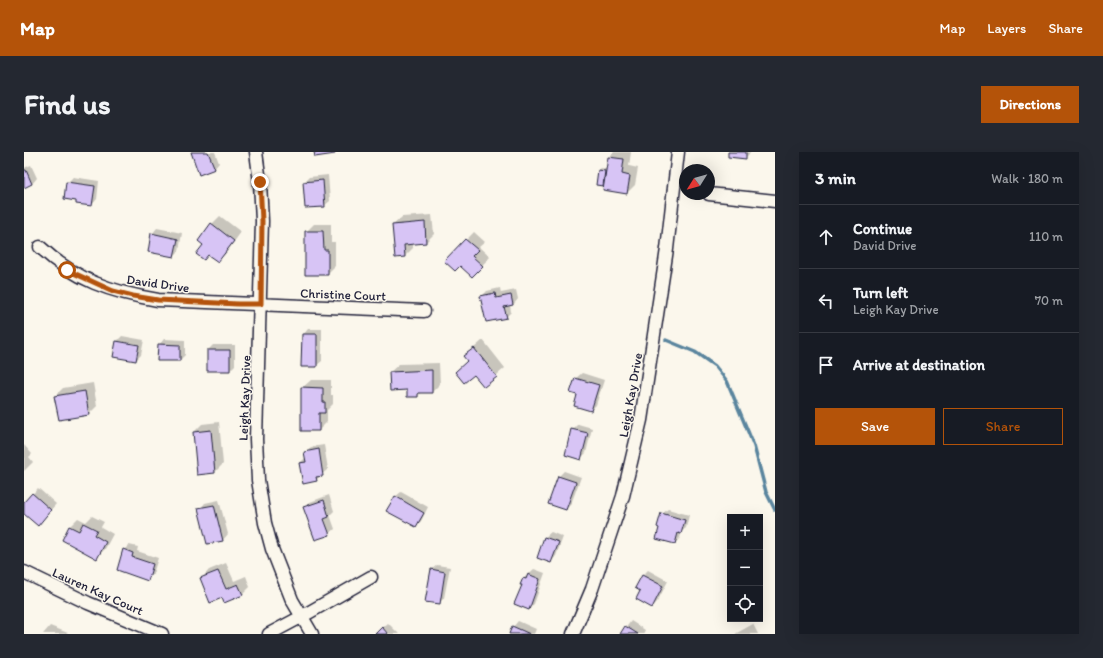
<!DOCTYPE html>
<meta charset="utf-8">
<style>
:root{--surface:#171b24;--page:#242831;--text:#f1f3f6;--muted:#9ea1a6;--line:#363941;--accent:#b45309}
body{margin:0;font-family:Itim,sans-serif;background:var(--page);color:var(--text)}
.controls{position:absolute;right:12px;bottom:12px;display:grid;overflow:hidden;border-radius:0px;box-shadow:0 4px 16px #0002}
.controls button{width:36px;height:36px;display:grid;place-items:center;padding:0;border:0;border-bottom:1px solid var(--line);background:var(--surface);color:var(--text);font:20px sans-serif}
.compass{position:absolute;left:655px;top:12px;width:36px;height:36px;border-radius:50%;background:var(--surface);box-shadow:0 4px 16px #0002;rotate:233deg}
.stop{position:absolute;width:12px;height:12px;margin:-9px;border:3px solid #b45309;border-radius:50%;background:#fff}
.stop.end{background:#b45309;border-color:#fff;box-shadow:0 1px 4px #0008}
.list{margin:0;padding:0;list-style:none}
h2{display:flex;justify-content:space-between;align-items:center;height:52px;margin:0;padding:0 16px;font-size:17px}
h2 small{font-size:13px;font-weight:400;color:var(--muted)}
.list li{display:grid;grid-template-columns:26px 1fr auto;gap:12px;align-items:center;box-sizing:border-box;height:64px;padding:0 16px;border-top:1px solid var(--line)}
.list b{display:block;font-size:15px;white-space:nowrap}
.list p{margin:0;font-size:13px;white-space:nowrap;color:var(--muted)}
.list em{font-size:13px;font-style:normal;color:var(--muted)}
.actions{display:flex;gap:8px;padding:12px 16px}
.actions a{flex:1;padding:9px 0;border:1px solid var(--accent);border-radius:0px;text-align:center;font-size:14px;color:var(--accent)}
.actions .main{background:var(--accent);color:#fff}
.icon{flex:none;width:22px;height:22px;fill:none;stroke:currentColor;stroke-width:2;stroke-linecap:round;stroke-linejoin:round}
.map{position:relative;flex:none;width:751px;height:482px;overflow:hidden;border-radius:0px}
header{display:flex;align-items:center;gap:24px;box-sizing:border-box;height:56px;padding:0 20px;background:var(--accent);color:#fff}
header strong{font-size:19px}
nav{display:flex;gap:22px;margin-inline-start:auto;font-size:14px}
.intro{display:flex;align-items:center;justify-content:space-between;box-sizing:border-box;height:96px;padding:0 24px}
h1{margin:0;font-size:28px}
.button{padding:10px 18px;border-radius:0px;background:var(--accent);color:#fff;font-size:14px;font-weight:700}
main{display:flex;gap:24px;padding:0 24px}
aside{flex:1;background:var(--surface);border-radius:0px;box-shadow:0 4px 16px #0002}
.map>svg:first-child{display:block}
.shadow{fill:#0003}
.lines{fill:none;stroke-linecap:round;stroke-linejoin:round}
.stream{stroke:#5a859e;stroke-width:3.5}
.building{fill:#d7c4f5;stroke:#22223b}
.minor-casing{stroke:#22223b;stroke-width:15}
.minor{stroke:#fbf7ec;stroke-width:12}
.route{stroke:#b45309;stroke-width:5}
.labels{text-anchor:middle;stroke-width:3;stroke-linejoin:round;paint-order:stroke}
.street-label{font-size:13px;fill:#22223b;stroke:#fbf7ec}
</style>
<header>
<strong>Map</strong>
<nav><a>Map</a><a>Layers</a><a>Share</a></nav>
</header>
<div class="intro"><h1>Find us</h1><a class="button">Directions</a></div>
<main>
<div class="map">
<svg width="751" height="482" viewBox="0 0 751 482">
<rect width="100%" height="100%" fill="#fbf7ec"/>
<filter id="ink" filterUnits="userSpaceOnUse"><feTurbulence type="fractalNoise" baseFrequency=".025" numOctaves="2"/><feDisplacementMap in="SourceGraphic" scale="8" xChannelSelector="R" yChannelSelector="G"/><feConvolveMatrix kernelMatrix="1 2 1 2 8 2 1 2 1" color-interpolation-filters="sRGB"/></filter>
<g filter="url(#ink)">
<!-- shadow -->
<path class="shadow" d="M169,0H191L195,11L190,17Z
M590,0H607L605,14L614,16L611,33L603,41L581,31L578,33L575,18L577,16L583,17L585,5Z
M705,0H727L721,6Z
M7,13L13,26L8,32L0,35V16Z
M304,23L306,49L300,54L280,30L285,25Z
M49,25L75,29L73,47L68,53L53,48L43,31Z
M408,63L410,82L402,90L389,91V96L381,104L369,73L378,65Z
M196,64L217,80L202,101L194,109L180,93L188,72Z
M290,72H307V90H311V114L303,122L282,80Z
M133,76L158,81L155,99L150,104L128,82Z
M450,80L461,90L455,95L466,105L448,124L437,112L422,109Z
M476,136L477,141L492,138L494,147L489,153H486L487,160L482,165L458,144L463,139Z
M284,177H298V209L292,214L279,183Z
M98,184L120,188L117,203L112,208L93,189Z
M140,187L161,188V203L156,208L135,193Z
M459,188L481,216L460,234L450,222L432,220L444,208L441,204Z
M189,193H211V213L206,218H184V198Z
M415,211L416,232L408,240H397L394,244L384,237L366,220L375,212Z
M558,221L580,228L572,253L567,258L555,242L548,240L552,226Z
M287,228H307V243H309V252L303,258V270L295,278L278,236Z
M69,231L73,254L65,262L31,244L39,236Z
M195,270L199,312L191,320L170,280L178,272Z
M554,272L568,276L562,301L557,306L548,278Z
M0,293L8,302L5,305L9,310L0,319Z
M300,293L304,317L292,328L276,311L282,305L281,300L287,295Z
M540,319L557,325L547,352L542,357L535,324Z
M14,336L32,352L19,367L0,360V352Z
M377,340L404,355L397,369L391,374L371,345Z
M305,343L310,359L306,363L311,377L305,382L281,355L286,350Z
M195,348L204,382L199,388L176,357L181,351Z
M644,357L665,363L662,376L658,379L656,386L651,391L638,362Z
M68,364L80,370L77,375L89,382L81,397L73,405L39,387L46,374L54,366L62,370Z
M527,380L539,385L532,404L527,410L514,405L521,385Z
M105,393L114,395L113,399L134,406L129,422L123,428L100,398Z
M202,411L210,429L222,424L226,435L218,443L199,444L177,427L185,418Z
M413,413L426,415L420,446L415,451L407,418Z
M510,417L521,421L510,452L504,457L499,432L500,426Z
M624,418L644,429L633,450L628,455L617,439L618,424Z
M494,469L512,477L510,482H486L489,475Z
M607,469L621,478L619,482H597Z
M364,471L375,482H352Z
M729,472L734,482H711Z
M26,474L44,481L43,482H19Z"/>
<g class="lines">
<!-- stream -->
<path class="stream" d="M642,188L671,200L691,214L703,229L730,294L742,340L751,358"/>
</g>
<!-- building -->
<path class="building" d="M167,0H184L191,17L175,23Z
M290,0H311V2L291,5Z
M704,0H722V7L704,5Z
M584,5L600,7L598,22L606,24L603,42L579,38Z
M0,18H2L8,32L0,36Z
M574,18L581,19L579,34L572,33Z
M299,28L301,55L281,56L279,30Z
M42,30L71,34L68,54L52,52V49L40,47Z
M401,70L402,91L380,93L381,105L371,106L368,73Z
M187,71L210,89L194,110L184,103L180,108L172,102L179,93L174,89Z
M281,79H299L300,98H304V123H281Z
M127,81L154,87L150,105L124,100Z
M441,87L454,98L448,104L459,114L448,125L436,114L431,119L420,109Z
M471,141L472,146L487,143L489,153L480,155L483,166L462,170L456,144Z
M278,182H293V215H277Z
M92,189L115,193L112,209L89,205Z
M134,192L156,193V209H133Z
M450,196L473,225L460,235L450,223L440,231L431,220L443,209L439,204Z
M183,198H206V219H183Z
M408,218V241H394V245H383V238L366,239L365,220Z
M551,226L575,233L567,259L550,254L553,243L546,241Z
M277,235L299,236V250H301V261H295V279H277Z
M61,239L65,263L35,268L30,244Z
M547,277L564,281L557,308L541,303Z
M187,278L191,321L173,323L169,280Z
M295,297L299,324L292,325L293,329L279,332L275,311L282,310L280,300Z
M534,324L552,330L542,358L524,352Z
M8,341L27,358L14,374L0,362V350Z
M371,344L400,361L392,375L362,359Z
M300,348L305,365L300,367L306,383L291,388L279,355Z
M190,353L199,389L183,392L174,356Z
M637,361L661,368L657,382L654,381L651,392L632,387L635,376L633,375Z
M59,371L73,378L70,383L82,390L73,407L38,388L45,374L55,379Z
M520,385L535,390L527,411L513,406Z
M99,397L109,401L108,405L129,412L124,429L93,418Z
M407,417L421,420L416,452L401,450Z
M194,419L202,437L214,432L219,443L200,451L198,446L186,451L176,426Z
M504,422L516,427L505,458L490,452L498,433H496L499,426L502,427Z
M618,423L639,434L628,456L612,447L616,439L611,436Z
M488,474L506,482H485Z
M601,474L614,482H596Z
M358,475L364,482H351Z"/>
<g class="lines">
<!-- minor casing -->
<g class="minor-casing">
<path id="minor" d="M232,0L236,30L238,69L232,287L234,328L241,371L248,397L268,448L288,482
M685,42L751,49
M16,95C51,128 87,140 134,148L400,159
M0,420L64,451L138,482
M245,482L277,465L347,425
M549,482L568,437L599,344L617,268L643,97L654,0"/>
</g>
<!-- minor -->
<use href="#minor" class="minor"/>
</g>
</g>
<g class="lines" filter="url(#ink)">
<!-- route -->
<path class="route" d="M43,118L89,139L109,144L134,148L214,152H237L238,69L236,30"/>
</g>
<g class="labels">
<!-- street labels -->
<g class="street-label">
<text transform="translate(134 131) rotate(8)" y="5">David Drive</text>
<text transform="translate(319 142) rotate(2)" y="5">Christine Court</text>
<text transform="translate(606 243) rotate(-80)" y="5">Leigh Kay Drive</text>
<text transform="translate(220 246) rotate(-88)" y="5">Leigh Kay Drive</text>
<text transform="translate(74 439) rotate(24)" y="5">Lauren Kay Court</text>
</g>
</g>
</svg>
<div class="controls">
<button>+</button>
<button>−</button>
<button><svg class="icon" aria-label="locate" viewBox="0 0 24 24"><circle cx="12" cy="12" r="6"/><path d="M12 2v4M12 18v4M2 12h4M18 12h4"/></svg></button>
</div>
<svg class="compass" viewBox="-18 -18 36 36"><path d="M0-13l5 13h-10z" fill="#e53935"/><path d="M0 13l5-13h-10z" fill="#9ea1a6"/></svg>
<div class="stop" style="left:43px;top:118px"></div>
<div class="stop end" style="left:236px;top:30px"></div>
</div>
<aside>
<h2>3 min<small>Walk · 180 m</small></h2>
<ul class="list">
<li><svg class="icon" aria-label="ahead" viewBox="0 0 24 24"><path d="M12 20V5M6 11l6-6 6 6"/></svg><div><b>Continue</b><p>David Drive</p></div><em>110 m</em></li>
<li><svg class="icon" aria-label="left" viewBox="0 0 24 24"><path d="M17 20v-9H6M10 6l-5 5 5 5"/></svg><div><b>Turn left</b><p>Leigh Kay Drive</p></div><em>70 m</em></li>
<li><svg class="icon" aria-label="arrive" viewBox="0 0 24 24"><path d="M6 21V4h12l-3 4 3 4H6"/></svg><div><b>Arrive at destination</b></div></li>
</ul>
<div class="actions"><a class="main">Save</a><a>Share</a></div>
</aside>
</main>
